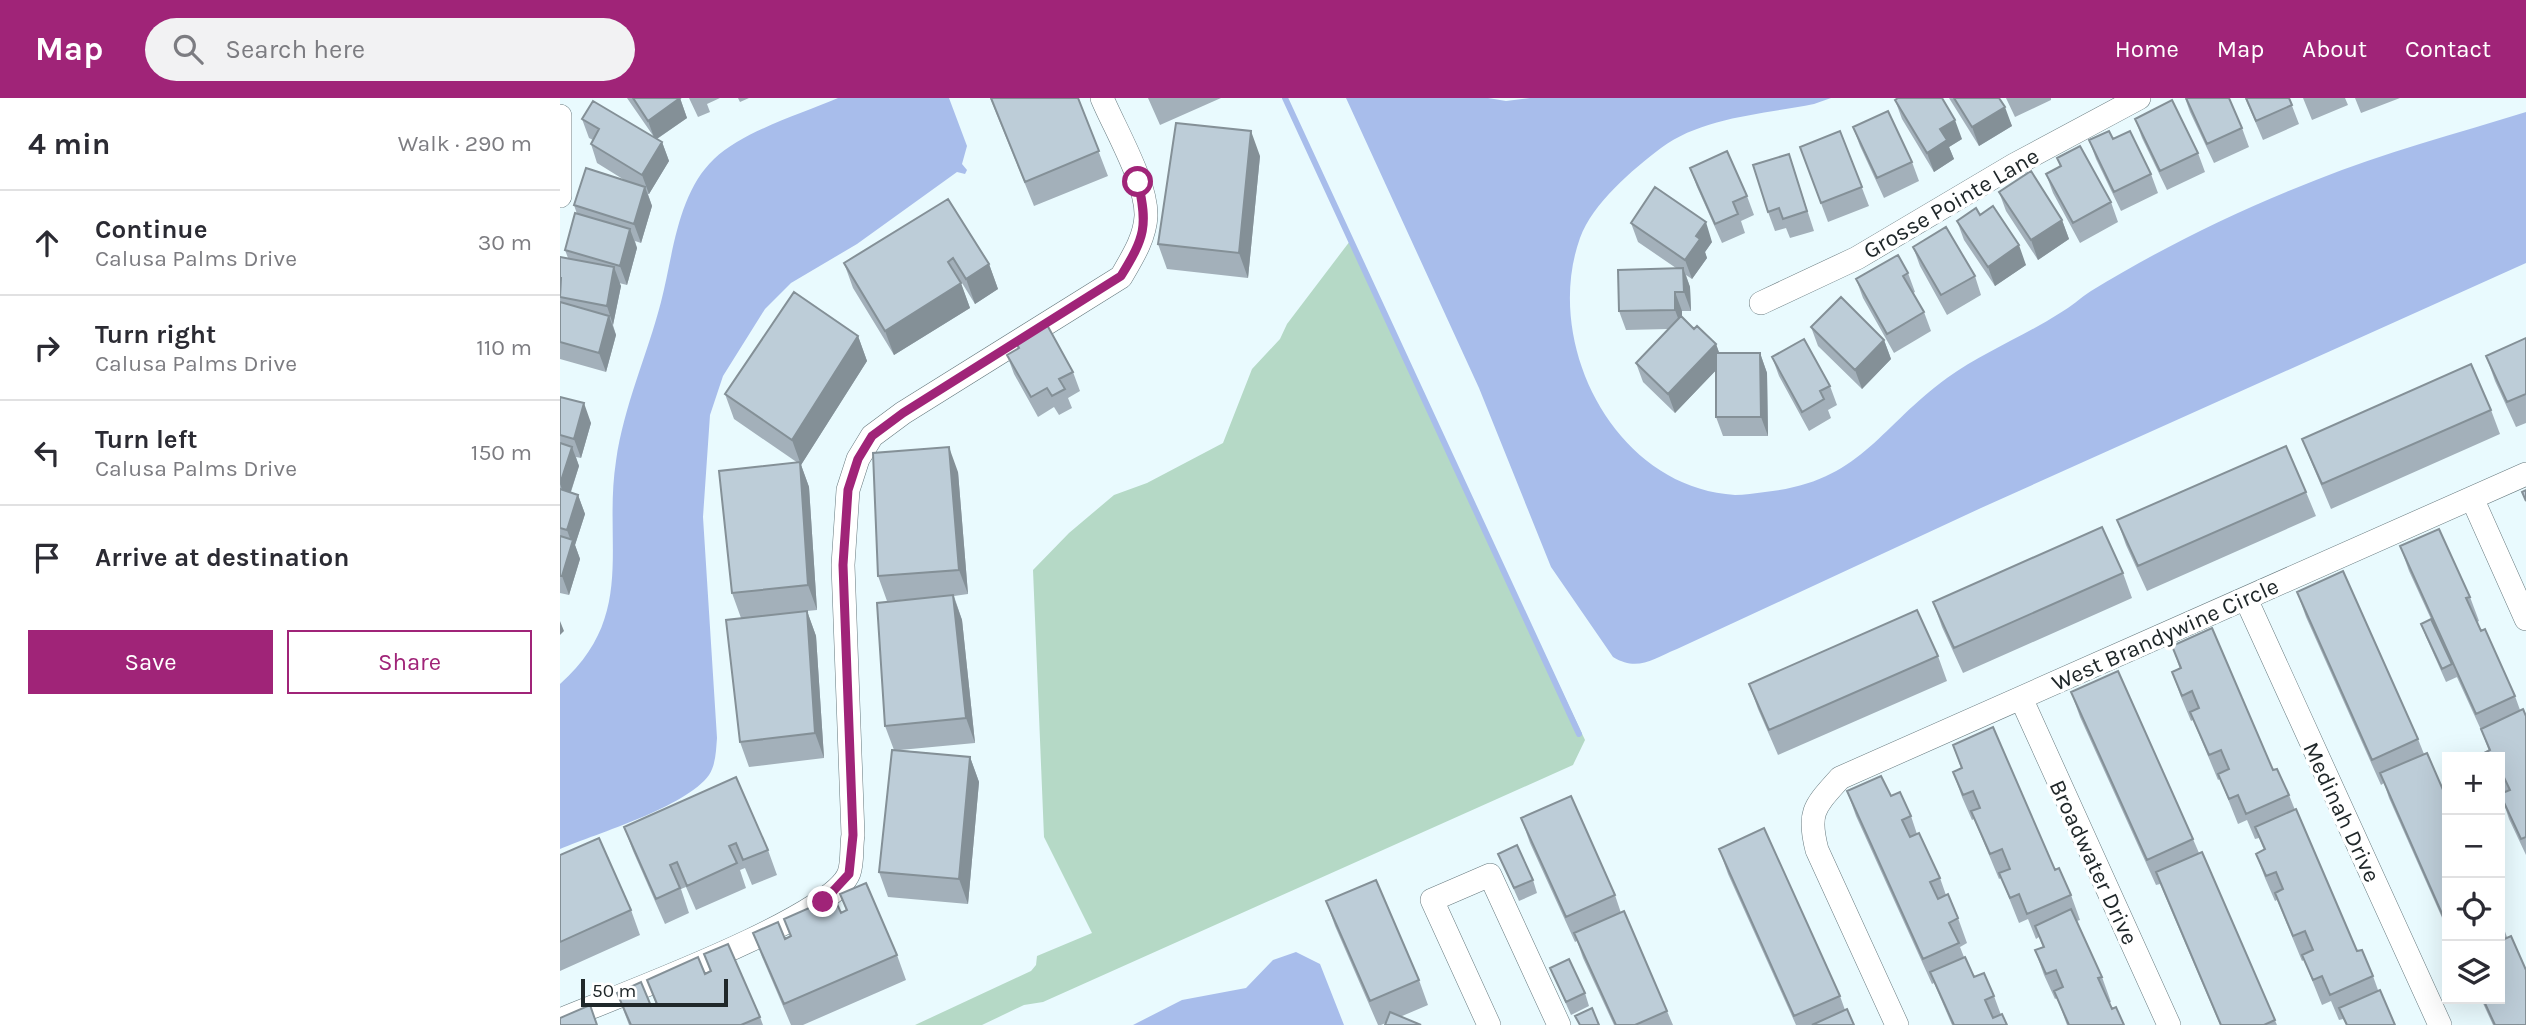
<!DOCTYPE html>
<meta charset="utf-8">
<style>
:root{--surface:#fff;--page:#f2f2f3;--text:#2b2b33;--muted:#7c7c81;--line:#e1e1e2;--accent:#a02478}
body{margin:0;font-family:Karla,sans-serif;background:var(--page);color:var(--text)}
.controls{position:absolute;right:21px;bottom:21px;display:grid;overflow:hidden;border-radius:0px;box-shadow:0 7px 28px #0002}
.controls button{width:63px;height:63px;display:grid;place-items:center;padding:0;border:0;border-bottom:2px solid var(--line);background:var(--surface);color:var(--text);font:35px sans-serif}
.scale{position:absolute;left:21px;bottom:18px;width:147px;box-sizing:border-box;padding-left:7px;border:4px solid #20282a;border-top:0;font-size:19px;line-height:24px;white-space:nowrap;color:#20282a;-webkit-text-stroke:5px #fff;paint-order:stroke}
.stop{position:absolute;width:21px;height:21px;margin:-16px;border:5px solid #a02478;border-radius:50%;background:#fff}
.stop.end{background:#a02478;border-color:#fff;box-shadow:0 2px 7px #0008}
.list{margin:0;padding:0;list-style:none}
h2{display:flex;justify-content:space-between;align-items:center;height:91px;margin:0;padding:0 28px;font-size:30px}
h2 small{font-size:23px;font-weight:400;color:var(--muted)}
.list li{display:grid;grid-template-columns:46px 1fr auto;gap:21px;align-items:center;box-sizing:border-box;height:105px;padding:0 28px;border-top:2px solid var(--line)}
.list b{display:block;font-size:26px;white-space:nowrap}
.list p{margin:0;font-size:23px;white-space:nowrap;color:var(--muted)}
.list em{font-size:23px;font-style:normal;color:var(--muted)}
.actions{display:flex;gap:14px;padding:21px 28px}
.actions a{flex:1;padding:16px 0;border:2px solid var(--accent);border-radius:0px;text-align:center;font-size:24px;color:var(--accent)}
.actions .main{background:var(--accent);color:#fff}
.icon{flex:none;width:38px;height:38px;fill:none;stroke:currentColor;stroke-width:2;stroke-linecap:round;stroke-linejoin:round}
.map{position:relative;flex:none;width:1966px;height:927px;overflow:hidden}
header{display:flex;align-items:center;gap:42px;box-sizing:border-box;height:98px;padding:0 35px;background:var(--accent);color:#fff}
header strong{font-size:33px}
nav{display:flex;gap:38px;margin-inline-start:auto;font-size:24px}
.search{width:490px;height:63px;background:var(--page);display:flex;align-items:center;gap:18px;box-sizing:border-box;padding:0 24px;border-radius:38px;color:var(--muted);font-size:26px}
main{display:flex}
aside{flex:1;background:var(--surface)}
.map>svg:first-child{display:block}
.green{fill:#b5d9c6}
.water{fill:#a8bdeb}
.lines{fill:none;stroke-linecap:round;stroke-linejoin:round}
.stream{stroke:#a8bdeb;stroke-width:6}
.street-casing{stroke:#66797e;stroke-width:24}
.street{stroke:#fff;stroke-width:23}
.wall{fill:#a3b0ba}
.shaded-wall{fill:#849097}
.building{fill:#bdcdd8;stroke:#849097;stroke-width:2}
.route{stroke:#a02478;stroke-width:9}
.labels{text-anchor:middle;stroke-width:7;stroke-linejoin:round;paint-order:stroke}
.street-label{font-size:23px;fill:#20282a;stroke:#fff}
</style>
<header>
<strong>Map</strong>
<div class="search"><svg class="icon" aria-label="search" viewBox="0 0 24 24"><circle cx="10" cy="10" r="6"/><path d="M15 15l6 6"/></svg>Search here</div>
<nav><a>Home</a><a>Map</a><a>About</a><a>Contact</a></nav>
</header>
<main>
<aside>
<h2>4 min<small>Walk · 290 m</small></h2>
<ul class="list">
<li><svg class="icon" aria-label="ahead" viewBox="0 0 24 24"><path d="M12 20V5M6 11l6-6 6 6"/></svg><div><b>Continue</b><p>Calusa Palms Drive</p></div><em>30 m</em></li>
<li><svg class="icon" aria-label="right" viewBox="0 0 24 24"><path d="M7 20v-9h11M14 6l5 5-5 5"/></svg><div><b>Turn right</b><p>Calusa Palms Drive</p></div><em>110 m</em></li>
<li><svg class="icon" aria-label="left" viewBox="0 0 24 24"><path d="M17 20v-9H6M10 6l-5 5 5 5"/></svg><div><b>Turn left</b><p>Calusa Palms Drive</p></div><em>150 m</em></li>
<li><svg class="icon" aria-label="arrive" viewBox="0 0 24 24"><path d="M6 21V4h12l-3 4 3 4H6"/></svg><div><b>Arrive at destination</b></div></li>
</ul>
<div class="actions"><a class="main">Save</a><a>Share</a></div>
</aside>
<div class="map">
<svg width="1966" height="927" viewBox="0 0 1966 927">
<rect width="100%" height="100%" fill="#e9fafe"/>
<!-- green -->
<path class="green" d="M790,143L1025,642L1013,667L483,904L464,907L422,927H355L471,873L476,867L477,858L532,835L484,739L473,472L509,435L554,397L587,385L663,345L692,271L720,241L727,226Z"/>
<!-- water -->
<path class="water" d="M278,0H389L407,48L402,66L407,72L405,76L397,74L297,146L231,185L205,211L163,278L150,317L143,419L157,640C156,652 156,666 149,677C126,709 38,735 0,751V586C77,518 43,447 56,363C64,307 87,258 101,204C113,158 117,96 154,61C183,33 241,16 278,0Z
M786,0H928L946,3L970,0H1271L1254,6C1204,16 1142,19 1101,50C1072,72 1033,105 1020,140C982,246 1055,390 1175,397C1184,397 1195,395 1205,394C1301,384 1318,330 1387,280C1422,255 1464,238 1500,215C1511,209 1520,200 1531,193C1601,150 1679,112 1756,82C1825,54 1896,36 1966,14V165L1421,410L1117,551C1092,561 1078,574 1053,559L991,469L919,290Z
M736,854L760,866L784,927H573L622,902L686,890L713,862Z"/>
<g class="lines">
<!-- stream -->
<path class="stream" d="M725,0L1019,636"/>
<!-- street casing -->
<g class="street-casing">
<path id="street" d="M0,18V98
M1201,205L1297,160L1454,67L1579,0
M1912,400L1966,521
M1686,501L1880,927
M1461,600L1609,927
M0,922C52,900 273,820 289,775C293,764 291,748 293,737L283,467L288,392L298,361L312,338L343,315L561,179C572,160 585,140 586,118C587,85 555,31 542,0
M929,927L872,802L930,777L999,927
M1337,927L1257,752C1247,714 1255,708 1280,680L1966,376"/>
</g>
<!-- street -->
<use href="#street" class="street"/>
</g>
<!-- wall -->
<path class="wall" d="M67,0H120L127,20L97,41L102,44L109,63L89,96H88L92,108L81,145L75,143L77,150L67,187L59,185L61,188L53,227L56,237L46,274L0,261V159L8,160L5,152L17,116L14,107L66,83L37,65L31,46L33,42L29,40L22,21L94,39Z
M129,0H160L147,6L150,14L138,19Z
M178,0H189L180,4Z
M430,0H518L548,78L474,108Z
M588,0H661L600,27Z
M1389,0H1439L1452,28L1419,48Z
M1446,0H1491V2L1455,19Z
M1625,0L1682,30L1689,49L1654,65L1630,14Z
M1685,0H1729L1739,26L1703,42Z
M1743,0H1785L1788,7L1752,22Z
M1795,0H1840L1801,15Z
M1335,2L1402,41L1389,49L1394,61L1374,74L1342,21Z
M1575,21L1638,55L1645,74L1607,92L1582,40Z
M1293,29L1352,64L1359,83L1324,100L1300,48Z
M1280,33L1309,108L1268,124L1247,68Z
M1553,41L1591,76L1598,95L1561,113L1536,61L1529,42Z
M1229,56L1254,133L1230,140L1226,130L1215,133L1208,114Z
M700,58L688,180L607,171L598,146Z
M1497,60L1551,104L1558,124L1520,145L1493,95L1486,76L1500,68Z
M1130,70L1187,98L1194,117L1181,123L1185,135L1162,145L1137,89Z
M1439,94L1502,122L1509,141L1478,162L1446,113Z
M388,101L429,166L438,191L415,206L402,185L401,186L410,210L334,257L293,190L284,165Z
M1397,123L1466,167L1435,188L1404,142Z
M1071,125L1152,144L1145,154L1147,160L1132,181L1126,177L1130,189L1131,213H1122V219L1134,231L1156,246L1159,255H1200L1207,275L1208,338H1163L1156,319V272L1115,315L1083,284L1076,265L1108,231L1066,232L1059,213L1116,170L1078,144Z
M1353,149L1415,178L1421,197L1387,217L1360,168Z
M1348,175L1355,194L1353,195L1364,214L1371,233L1334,255L1303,200L1296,181Z
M1251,229L1324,242L1331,261L1302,291L1258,248Z
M298,238L307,263L241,367L249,389L257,512L247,513L256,538L264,660L189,669L180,644L181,520L172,495L238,365L174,321L165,296Z
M1966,240V325L1956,329L1935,283L1926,258Z
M455,243L513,274L520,293L508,300L512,310L499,317L494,309L478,319L454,276L447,257L458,251Z
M1212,259L1270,288L1277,307L1268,312L1271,320L1249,333L1219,278Z
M0,299L31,325L21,360L16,359L19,368L11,394L18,397L25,416L15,447L20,461L9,497L0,495Z
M1931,312L1940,336L1771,411L1752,366L1742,341Z
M398,374L408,496L394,498L402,522L415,645L340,652L410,659L419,684L408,806L328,799L319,774L334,652L325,628L380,499L327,503L318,478Z
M1746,394L1756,418L1587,493L1566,447L1557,422Z
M1840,448L1910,499L1919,523L1917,524L1955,598L1960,612L1966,618V757L1949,721L1943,703L1942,704L1940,700V659L1929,653L1922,634L1896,577L1897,579L1886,584L1866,539L1861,526L1871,521L1849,473Z
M1563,475L1572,500L1403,575L1382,529L1373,504Z
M1737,494L1858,641L1864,656L1887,701V831L1829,700L1824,685L1821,687L1746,519Z
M1612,548L1713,672L1729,697L1735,712L1797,853L1813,878L1818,892L1835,927H1786L1783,921L1779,922L1771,903L1762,907L1744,862L1742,863L1717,802L1715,803L1705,780L1696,756L1704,752L1699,740L1695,741L1687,722L1678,726L1660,681L1658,682L1633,622L1631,623L1621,599L1612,574L1620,571Z
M1378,558L1387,583L1218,657L1198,611L1189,586Z
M1511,594L1633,741L1639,755L1642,754L1717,927H1660L1600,786L1596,787L1520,619Z
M1393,647L1495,772L1511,797L1520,822L1517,823L1542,879L1551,904L1549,905L1552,911L1564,927H1507L1497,900L1495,901L1484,877L1475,852L1483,849L1479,839L1476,841L1468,821L1459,825L1441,780L1439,781L1414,721L1412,722L1402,699L1393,674L1401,670Z
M176,679L208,752L217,777L192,787L185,770L180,772L186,790L136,812L126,789L121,791L129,815L105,826L73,753L64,729Z
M1287,693L1331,698L1351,718L1357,736L1380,780L1386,797L1398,820L1407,845L1400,849L1404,859L1414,879L1434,898L1441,917L1447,927H1392L1374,885L1372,886L1296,718Z
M961,720L1055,797L1061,815L1107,913L1113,927H1054L1023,860L1017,843L1015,844L970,745Z
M1159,751L1280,898L1285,912L1294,927H1236L1168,776Z
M938,756L973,782L977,795L959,803Z
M0,757L71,812L80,837L0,873Z
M280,796L337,857L346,882L243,927H231L202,859L193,835L225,841L230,838L224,821L281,815L286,812Z
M766,803L859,882L868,907L821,927H818L775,828Z
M1940,820L1947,839L1966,927H1933L1921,901H1940Z
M144,856L200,919L203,927H69L57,895L91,908L96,906L87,882L145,876L150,873Z
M990,870L1025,895L1029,908L1011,917Z"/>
<!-- shaded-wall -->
<path class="shaded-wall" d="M120,0L127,20L95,42L88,23Z
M1445,9L1452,28L1419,48L1412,29Z
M1395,22L1402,41L1389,49L1394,61L1374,74L1367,55L1380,31Z
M691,33L700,58L688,180L679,155Z
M102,44L109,63L89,96L82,77Z
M85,89L92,108L81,145L74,126Z
M1502,122L1509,141L1478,162L1471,142Z
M1146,124L1152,144L1145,154L1147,160L1132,181L1125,162L1136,138Z
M70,131L77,150L67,187L60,168Z
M1459,147L1466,167L1435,188L1428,169Z
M429,166L438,191L415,206L406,181Z
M54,169L61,188L53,227L47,208Z
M1123,170L1130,189L1131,213L1124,194Z
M401,185L410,210L334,257L325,233Z
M1115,194L1122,213V231L1115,212Z
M49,218L56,237L46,274L39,255Z
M298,238L307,263L241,367L232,342Z
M1324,242L1331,261L1302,291L1295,272Z
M1156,246L1163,265L1115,315L1108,296Z
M1200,255L1207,275L1208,338L1201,319Z
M24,305L31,325L21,360L14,341Z
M12,349L19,368L7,405L0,386Z
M389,349L398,374L408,496L399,472Z
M240,364L249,389L257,512L248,487Z
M18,397L25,416L15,447L20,461L9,497L2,478L12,446L7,432Z
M393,497L402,522L415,645L406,620Z
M247,513L256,538L264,660L255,635Z
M0,523L4,533L0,537Z
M410,659L419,684L408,806L399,781Z"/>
<!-- building -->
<path class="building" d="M73,0H120L88,23Z
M431,0H518L539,53L465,84Z
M1338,0H1382L1395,22L1380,31L1387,42L1367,55L1335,2Z
M1394,0H1439L1445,9L1412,29Z
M1626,0H1669L1682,30L1647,46Z
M1686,0H1729L1732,7L1696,23Z
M1612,2L1638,55L1600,73L1575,21Z
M33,3L102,44L82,77L31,46L39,31L22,21Z
M1328,13L1352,64L1317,80L1293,29Z
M616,25L691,33L679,155L598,146Z
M1280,33L1302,89L1261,105L1240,49Z
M1549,33L1553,41L1570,33L1591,76L1554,94L1529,42Z
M1520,48L1551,104L1513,125L1486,76L1501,68L1497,60Z
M1167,53L1187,98L1173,104L1178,116L1155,126L1130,70Z
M1229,56L1247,113L1223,121L1219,110L1208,114L1193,67Z
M26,70L85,89L74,126L14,107Z
M1471,73L1502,122L1471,142L1439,94Z
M1095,89L1146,124L1136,138L1140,141L1125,162L1071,125Z
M388,101L429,166L406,181L393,160L388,164L401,185L325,233L284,165Z
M1433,108L1459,147L1428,169L1397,123L1416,110L1420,117Z
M15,115L70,131L60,168L5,152Z
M1386,129L1415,178L1381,197L1353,149Z
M1338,157L1348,175L1343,178L1364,214L1327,236L1296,181Z
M0,159L54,169L47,208L0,199L1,180H0Z
M1123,170L1124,194H1115V212L1059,213L1058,172Z
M234,194L298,238L232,342L165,296Z
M1281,199L1324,242L1295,272L1251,229Z
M0,204L49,218L39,255L0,244Z
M1121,218L1134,231L1137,228L1156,246L1108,296L1076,265Z
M486,225L513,274L499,281L505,291L492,298L487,290L471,299L447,257L459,250L455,243Z
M1966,240V296L1947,304L1926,258Z
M1244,241L1270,288L1260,293L1264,301L1242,314L1212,259Z
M1156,255H1200L1201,319H1156Z
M1911,266L1931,312L1762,386L1742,341Z
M0,299L24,305L14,341L0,337Z
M0,345L12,349L0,386Z
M1726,348L1746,394L1578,468L1557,422Z
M389,349L399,472L318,478L313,355Z
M240,364L248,487L172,495L159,373Z
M0,391L18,397L7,432L0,430Z
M1966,392V403L1962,394Z
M1542,429L1563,475L1394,550L1373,504Z
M1879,431L1910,499L1906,500L1921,533L1925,531L1955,598L1916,616L1840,448Z
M0,438L13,442L2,478H0Z
M1783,473L1858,641L1812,662L1737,494Z
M393,497L406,620L325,628L317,505Z
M1357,512L1378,558L1209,632L1189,586Z
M247,513L255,635L180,644L166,522Z
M1871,521L1892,566L1882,571L1861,526Z
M1652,530L1713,672L1717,671L1729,697L1686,716L1678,697L1669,701L1658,676L1669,671L1661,652L1649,657L1630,614L1639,610L1632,593L1622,598L1612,574L1621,570L1612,548Z
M1558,573L1633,741L1587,762L1511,594Z
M1963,611L1966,618V739L1961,741L1940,696L1950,692L1942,675L1940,676V659H1923L1922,656L1930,652L1921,631Z
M1433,629L1495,772L1499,770L1511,797L1467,816L1459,796L1450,800L1439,775L1450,771L1442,751L1430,756L1411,713L1420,710L1413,693L1403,697L1393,674L1402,670L1393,647Z
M332,652L410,659L399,781L319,774Z
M1867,655L1887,701V827L1820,675Z
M1321,678L1331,698L1340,694L1351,718L1342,722L1350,739L1359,735L1380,780L1370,784L1378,801L1388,796L1398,820L1389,825L1399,845L1363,861L1287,693Z
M176,679L208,752L183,762L176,745L169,748L177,765L127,788L117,764L110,767L120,790L96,801L64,729Z
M1011,698L1055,797L1006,819L961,720Z
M1736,711L1797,853L1802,852L1813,878L1770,897L1762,878L1753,882L1742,857L1753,852L1745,833L1733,838L1715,795L1723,791L1716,774L1706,778L1696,756L1705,751L1695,729Z
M1204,730L1280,898L1234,918L1159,751Z
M39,740L71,812L0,844V757Z
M957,747L973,782L954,790L938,756Z
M1642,754L1715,922L1704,927H1661L1596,774Z
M816,782L859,882L810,903L766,803Z
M306,785L337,857L224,906L193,835L218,824L225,841L231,838L224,821L274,799L281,815L287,812L280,796Z
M1511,811L1542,879L1538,880L1552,911L1556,909L1564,927H1509L1494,893L1503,889L1496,872L1486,876L1475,852L1484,849L1475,828Z
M1064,813L1107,913L1075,927H1056L1014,835Z
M1951,838L1966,872V927H1935L1923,901H1940V843Z
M168,846L200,919L181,927H71L57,895L81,884L91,908L97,906L87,882L138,859L145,876L151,873L144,856Z
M1405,859L1414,879L1424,875L1434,898L1425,902L1433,920L1442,916L1447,927H1394L1370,874Z
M1009,861L1025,895L1006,904L990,870Z
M1820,892L1835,927H1787L1779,910Z
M30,907L37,927H0V920Z
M1032,910L1039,927H1020L1015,918Z
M1287,911L1294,927H1252Z
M830,914L861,927H825Z"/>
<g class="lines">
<!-- route -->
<path class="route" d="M263,804L289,776L293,737L283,467L288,392L298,361L312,338L343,315L561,178C585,139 588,128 578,84"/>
</g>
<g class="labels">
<!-- street labels -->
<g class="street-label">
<text transform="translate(1391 105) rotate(-30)" y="8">Grosse Pointe Lane</text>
<text transform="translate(1605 536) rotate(-24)" y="8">West Brandywine Circle</text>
<text transform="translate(1782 714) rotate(65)" y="8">Medinah Drive</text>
<text transform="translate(1534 764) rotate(65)" y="8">Broadwater Drive</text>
</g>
</g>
</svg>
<div class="controls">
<button>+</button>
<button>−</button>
<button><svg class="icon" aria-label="locate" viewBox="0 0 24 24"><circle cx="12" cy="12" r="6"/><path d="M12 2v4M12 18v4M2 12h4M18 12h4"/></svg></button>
<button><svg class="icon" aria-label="layers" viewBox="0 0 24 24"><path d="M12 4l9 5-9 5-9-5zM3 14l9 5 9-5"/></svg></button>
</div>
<div class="scale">50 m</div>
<div class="stop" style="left:578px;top:84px"></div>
<div class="stop end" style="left:263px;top:804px"></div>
</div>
</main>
